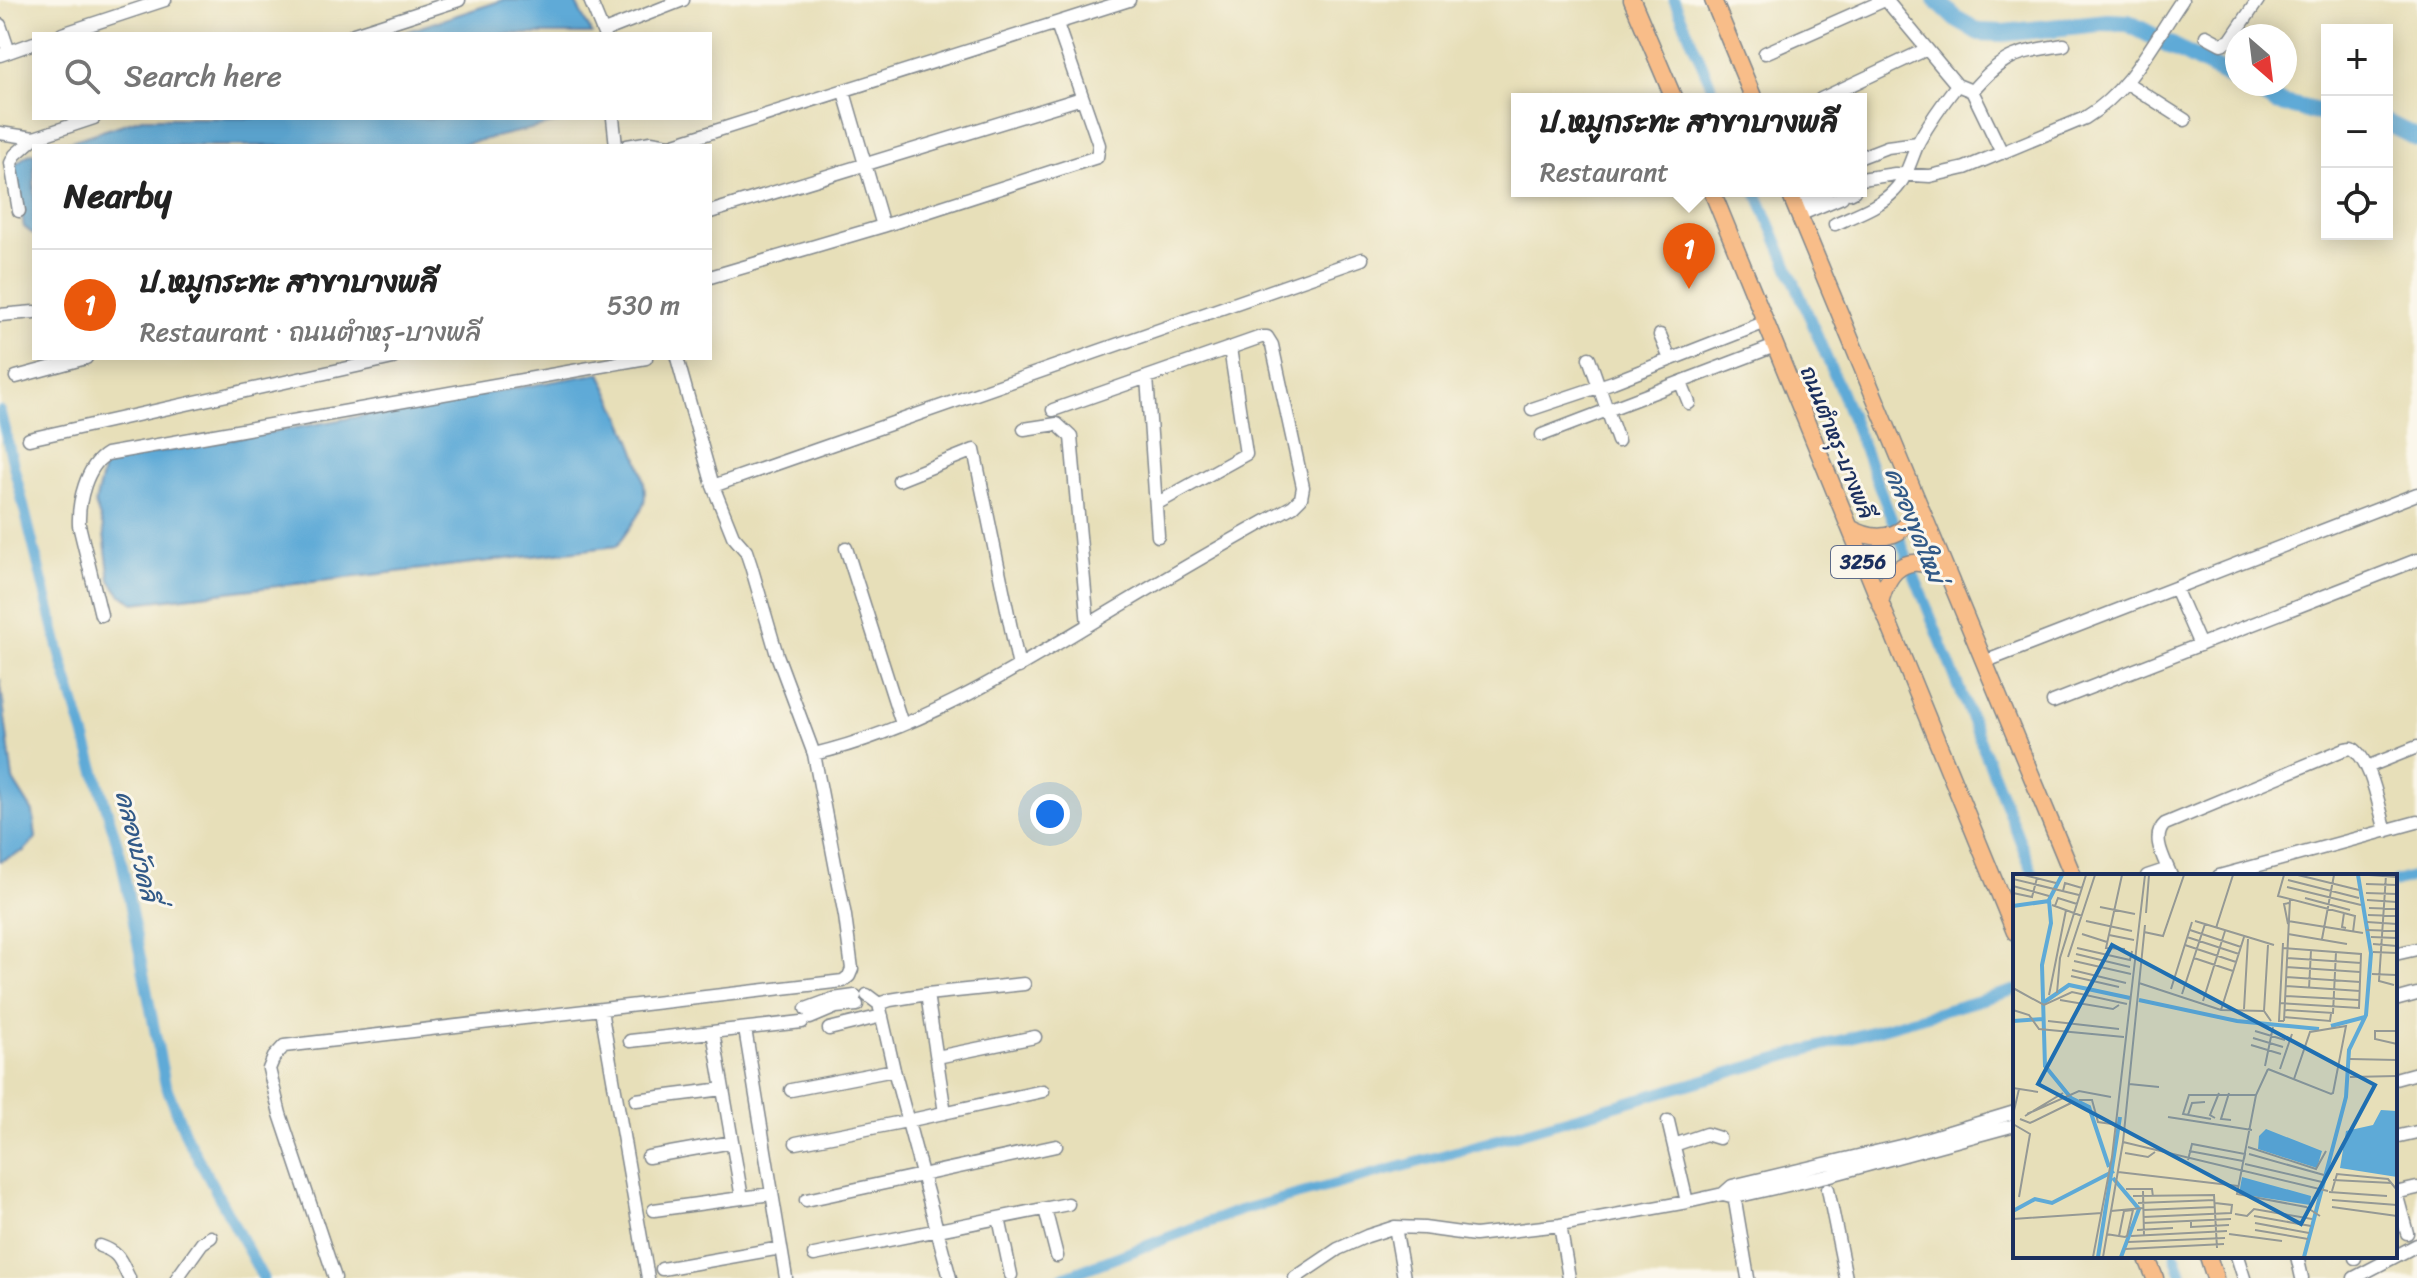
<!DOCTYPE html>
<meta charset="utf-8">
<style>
:root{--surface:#fff;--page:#f2f2f2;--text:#222;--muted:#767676;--line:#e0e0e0;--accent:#ea580c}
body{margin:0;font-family:Sriracha,"Playpen Sans Thai",sans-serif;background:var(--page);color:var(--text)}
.controls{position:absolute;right:24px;top:24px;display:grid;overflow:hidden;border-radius:0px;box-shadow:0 4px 20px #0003}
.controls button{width:72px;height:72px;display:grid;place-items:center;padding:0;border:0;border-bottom:2px solid var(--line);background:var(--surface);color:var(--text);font:40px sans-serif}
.compass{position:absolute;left:2225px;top:24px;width:72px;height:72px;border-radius:50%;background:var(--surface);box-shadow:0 4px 20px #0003;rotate:152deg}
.you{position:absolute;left:1050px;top:814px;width:28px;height:28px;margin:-20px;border:6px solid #fff;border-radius:50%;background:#1a73e8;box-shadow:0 0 0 12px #1a73e833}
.badge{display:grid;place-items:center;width:52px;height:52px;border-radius:50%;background:var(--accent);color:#fff;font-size:26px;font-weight:700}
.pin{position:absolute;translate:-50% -66px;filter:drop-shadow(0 2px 4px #0008)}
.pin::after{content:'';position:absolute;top:42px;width:28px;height:24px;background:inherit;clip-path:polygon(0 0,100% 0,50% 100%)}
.popup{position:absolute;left:1511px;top:93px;width:356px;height:104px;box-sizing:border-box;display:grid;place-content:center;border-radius:0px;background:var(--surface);filter:drop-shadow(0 2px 6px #0005);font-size:26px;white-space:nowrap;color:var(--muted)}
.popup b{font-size:30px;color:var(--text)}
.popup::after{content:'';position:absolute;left:50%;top:100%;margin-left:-16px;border:16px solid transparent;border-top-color:var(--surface)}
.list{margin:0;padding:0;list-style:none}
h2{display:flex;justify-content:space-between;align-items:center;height:104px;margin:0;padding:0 32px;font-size:34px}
h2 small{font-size:26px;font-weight:400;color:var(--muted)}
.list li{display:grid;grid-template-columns:52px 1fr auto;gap:24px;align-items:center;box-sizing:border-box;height:112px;padding:0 32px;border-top:2px solid var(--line)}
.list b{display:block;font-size:30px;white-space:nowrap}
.list p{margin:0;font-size:26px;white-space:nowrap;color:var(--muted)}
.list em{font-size:26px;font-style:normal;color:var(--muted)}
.icon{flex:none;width:44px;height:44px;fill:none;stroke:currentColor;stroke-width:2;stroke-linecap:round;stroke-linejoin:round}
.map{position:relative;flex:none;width:2417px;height:1278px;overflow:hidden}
.search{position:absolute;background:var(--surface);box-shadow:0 4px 20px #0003;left:32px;top:32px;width:680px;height:88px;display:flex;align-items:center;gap:20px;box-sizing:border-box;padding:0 28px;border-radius:0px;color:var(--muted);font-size:30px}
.panel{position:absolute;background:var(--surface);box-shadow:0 4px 20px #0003;left:32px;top:144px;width:680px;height:216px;border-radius:0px}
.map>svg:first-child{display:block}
.water{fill:#5eaad7;stroke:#3c6c9a;stroke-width:2}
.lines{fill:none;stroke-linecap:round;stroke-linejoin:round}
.canal{stroke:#5eaad7;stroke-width:11}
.river{stroke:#5eaad7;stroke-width:18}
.minor-casing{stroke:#81878c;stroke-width:15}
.major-casing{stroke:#81878c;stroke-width:19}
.minor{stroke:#fff;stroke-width:12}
.major{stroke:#f8bd89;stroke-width:16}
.labels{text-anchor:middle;stroke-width:6;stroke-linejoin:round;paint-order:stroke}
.shield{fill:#fbf7ec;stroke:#5e6b89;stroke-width:2}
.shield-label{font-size:20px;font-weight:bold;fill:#1b2f5e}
.street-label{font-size:22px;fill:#1b2f5e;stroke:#fbf7ec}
.water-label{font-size:24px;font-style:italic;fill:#325a88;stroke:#fbf7ec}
.inset-river{fill:none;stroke:#5eaad7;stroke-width:4}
.inset-road{fill:none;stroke:#959995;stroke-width:2}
.view{fill:#1f6fb2;fill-opacity:0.15;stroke:#1f6fb2;stroke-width:4}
.inset-edge{fill:none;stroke:#1b2f5e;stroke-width:4}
</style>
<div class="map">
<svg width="2417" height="1278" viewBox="0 0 2417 1278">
<rect width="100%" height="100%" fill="#fbf7ec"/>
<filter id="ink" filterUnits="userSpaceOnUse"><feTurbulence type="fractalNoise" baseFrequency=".0125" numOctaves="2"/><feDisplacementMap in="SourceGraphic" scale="16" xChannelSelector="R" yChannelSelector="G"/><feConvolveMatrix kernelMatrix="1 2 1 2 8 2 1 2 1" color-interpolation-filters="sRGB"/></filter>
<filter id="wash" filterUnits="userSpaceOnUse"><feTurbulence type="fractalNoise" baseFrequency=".006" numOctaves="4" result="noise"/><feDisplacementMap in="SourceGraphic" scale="32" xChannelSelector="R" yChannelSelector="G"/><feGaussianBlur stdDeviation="1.8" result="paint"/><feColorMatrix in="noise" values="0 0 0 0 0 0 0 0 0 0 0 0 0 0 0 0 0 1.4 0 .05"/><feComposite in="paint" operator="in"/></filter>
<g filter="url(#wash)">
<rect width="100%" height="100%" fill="#e7dfb9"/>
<!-- water -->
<path class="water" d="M503,0H574L592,34H399Z
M142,118H580L455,146H56Z
M34,153V235L24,227L14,166L26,156Z
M600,373C614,404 651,470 644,503C641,514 624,535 617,546L134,603L120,594L110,580L103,527L95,504L105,462Z
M0,679L13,780L33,812L36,838L24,851L0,861Z"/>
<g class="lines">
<!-- canal -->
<path class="canal" d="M1674,0L1717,99
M1756,191L1842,394L2034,876
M0,411L63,665L120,853L165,1083L187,1138L263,1278
M2395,882L2417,875
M2175,1256L2183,1278
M1062,1278L1238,1211L1444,1155L2015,990"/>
<!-- river -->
<path class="river" d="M1936,0L1956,19L1979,32L2004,33L2108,22L2128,23L2237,80
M2244,84L2276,102L2327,114
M2387,123L2417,138"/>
</g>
</g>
<g filter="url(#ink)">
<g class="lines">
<!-- minor casing -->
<g class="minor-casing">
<path id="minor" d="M590,0L604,34
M1886,0L1957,85L1972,91C2005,53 2016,53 2064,45
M0,25L9,52
M604,31L683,0
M62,34L165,0
M354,34L459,0
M2206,36L2221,44L2230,41L2258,0
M1765,53L1885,0
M0,55L34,43
M2127,83L2185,120
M1972,91L2002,153
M844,92L883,226
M1821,99L1927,49
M613,118L616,146
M0,133L34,138L94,118
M627,146L651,142L669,145
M668,146L1129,0
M1861,157L1887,147L1918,143
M1861,179L1895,174L1930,176L1965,168L2085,118C2130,91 2153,42 2182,0
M1850,193L1854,191
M1795,206L1827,191
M19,211L11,163L15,155L34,138
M710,212L1082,98
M1799,215L1842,197
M1835,224C1854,215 1879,207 1894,191C1907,178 1911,158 1919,141C1930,121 1943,103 1957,85
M710,277L883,226L1097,157L1099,145L1057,24
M0,315L34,312
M1660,335L1670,359
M1589,358L1618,441
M16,377L86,358
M1147,377L1158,536
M1681,383L1689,403
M1532,409L1613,382L1766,322
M1024,429L1057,424L1071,437L1088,625
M1542,435L1775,346
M29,439L393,358
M899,480L974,450L1019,667
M713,486L1362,259
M1156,504L1246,454L1230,348
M846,548L902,724
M2175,588L2200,645
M101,615L79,525C78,502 86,466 107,454L646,358
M1984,662L2417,494
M2053,702L2417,560
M814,754C913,731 1002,677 1088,625C1156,584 1224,544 1293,506L1301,498L1303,487L1272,345L1267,337H1261L1053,410
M2367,767L2417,747
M2147,876L2168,869
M2171,876C2165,860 2150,837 2165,824L2345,749L2352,748C2372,760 2379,809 2386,831
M2219,876L2417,822
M2395,954L2417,949
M927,994L945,1113
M867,995L879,1004L894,1070L950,1278
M2395,1000L2417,994
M879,1004L890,1000L927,994L1024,984
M806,1009L833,999L855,996
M601,1010L648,1278
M810,1018L836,1007L857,1005
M745,1029L786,1278
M829,1029L882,1016
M713,1032L742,1198
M630,1041L802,1022
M937,1057L1035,1037
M2395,1079L2417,1073
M791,1090L894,1070
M636,1100L723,1089
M1668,1121L1687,1202
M2395,1137L2417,1132
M796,1143L907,1121L1043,1091
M1674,1145L1706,1134L1719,1138
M648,1157L732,1142
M1733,1189L1748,1278
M1828,1189L1846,1278
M2395,1193L2417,1188
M2396,1193L2407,1233
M1723,1194L1735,1197L1827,1176L2015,1125
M806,1200L1056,1146
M1045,1209L1057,1256
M654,1210L771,1194
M999,1218L1011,1275
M1560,1225L1569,1278
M1395,1227L1404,1278
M100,1246C120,1253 120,1260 129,1278
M814,1255L1068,1204
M2237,1256L2244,1278
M2297,1256L2302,1278
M2355,1256V1258
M662,1269L781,1248
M177,1278L202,1243L211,1237
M335,1278L280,1114L269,1069L274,1057L284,1046L843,981L849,976L852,969L845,916L814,754L777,655L751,566L746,551L733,536L713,486L677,358
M1295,1278L1338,1249L1367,1236L1395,1227L1424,1228L1475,1235L1560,1225L1687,1202L1723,1194L1732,1186L1909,1144L2015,1112
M2354,1278L2417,1245"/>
</g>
<!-- major casing -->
<g class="major-casing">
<path id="major" d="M1632,0L1674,99
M1713,0L1754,99
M1712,191L2015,932
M1789,191L2073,876
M1850,528C1880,545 1914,537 1916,498
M1880,603C1890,562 1913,552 1948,575
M2146,1256L2155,1278
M2208,1256L2215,1278"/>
</g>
<!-- minor -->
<use href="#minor" class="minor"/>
<!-- major -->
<use href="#major" class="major"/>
</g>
</g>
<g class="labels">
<!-- shield labels -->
<rect class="shield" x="1831" y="546" width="64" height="32" rx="6"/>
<g class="shield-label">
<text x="1863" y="569">3256</text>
</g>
<!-- street labels -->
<g class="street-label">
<text transform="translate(1838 442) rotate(68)" y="8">ถนนตำหรุ-บางพลี</text>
</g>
<!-- water labels -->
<g class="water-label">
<text transform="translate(1915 525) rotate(68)" y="8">คลองขุดใหม่</text>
<text transform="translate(137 846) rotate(76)" y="8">คลองบัวคลี่</text>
</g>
</g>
<!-- overview -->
<g transform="translate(2013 874)">
<rect width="384" height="384" fill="#e7dfb9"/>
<path d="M368,236L384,237V303L327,294L333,257L360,251ZM253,255L309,277L304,294L245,275L246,262ZM229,303L298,322L297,331L226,320Z" fill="#5eaad7"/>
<path class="inset-river" d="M49,1L36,26L38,49L29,91L32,192L58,224L76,233L96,293M0,32L36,27M126,126L224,147L306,155M30,129L56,111L117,124M0,147L30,145M318,152L352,143M100,304L126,335L108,383M0,337L22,325L39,329L101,297M85,383L107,243M291,383L333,223L336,176L353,141L358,79L345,1"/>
<path class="inset-road" d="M11,1L43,9M109,1L93,74L112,75M271,1L265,22L331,39M285,1L346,16M356,1L384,3M373,1L366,107L381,111M0,5L66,21M275,6L346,24M353,10L384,11M0,12L36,22M274,13L348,31M50,17L52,9L69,14M0,19L19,23L24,4M353,19L384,20M292,24L337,36M354,26L384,28M39,31L69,42M42,32L45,24L64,30M87,33L122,40M356,34L384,35M133,39L136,1M355,41L384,42M73,47L119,57M182,47L261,71M275,47L350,59M354,48L384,50M275,50L271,30L276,29M203,54L220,1M333,54L329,53L331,39L342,42L340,58M177,56L228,73M353,56L384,57M131,58L150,62L171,1M69,60L94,68M275,60L334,70M96,61L121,66M174,63L226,80M358,63L384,64M309,65L321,1M270,69L266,147H271M360,70L384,72M172,71L223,88M64,74L117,86L119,77M360,78L384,79M63,80L117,93M55,83L82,1M181,84L220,97M274,84L348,89M61,87L118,100M273,93L347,98M59,96L113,109M359,100L383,101M58,102L106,113M273,103L347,108M126,109L208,136L251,137L258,147M272,112L347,117M0,114L31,131L59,118L114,130M158,115L179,48M296,115L298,76M44,119L47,84L73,1M169,120L192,50M36,121L53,36M272,122L346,126M47,126L100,135L106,131M190,127L212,57M267,129L346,134L348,80L270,74M231,135L235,65M0,136L16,141L26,155L111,163M208,136L231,63M271,136L320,139L323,78M251,137L255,71M271,143L317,147L318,140M35,147L106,155M271,147L277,25M242,157L272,166M384,157H362V165L384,170M240,164L270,173M238,171L268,180M337,185L384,186M252,192L260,153M255,195L318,220L320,219L333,152L297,158L281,205M255,195L243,221L224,320L293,333L307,342M267,195L279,160M337,203L384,202M116,210L146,213M0,214L25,218M216,219L208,245L218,246M66,226H79L85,248L99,250M14,240L66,217L98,223M0,241L6,215M175,241L179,229L192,228M12,242L50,219M155,243L239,256M202,244L197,241L206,219M7,245L17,249L58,229M198,245L170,240L176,221H243M0,250L17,260L6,323M110,268L315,317M235,273L303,295L313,277M176,277L230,287M112,279L135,283L142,278M236,280L311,301M175,286L179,270L232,280L231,285M232,290L309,308M105,298L225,312M320,306L379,309M113,315H139L140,323M130,317L131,362M319,317L324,300L375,305L384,316M316,318L374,322M120,322L201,321L204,374M319,326L384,331M125,329L202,326M319,333L384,342M130,336L202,333M98,337L130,334M222,340L234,342L241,335L299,345M241,342L298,352M130,343L218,339L219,331L202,329M0,345L89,339M178,347V353L216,351M130,349L218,345M242,349L296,359M124,356L160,354M242,356L295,365M93,360L112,363L114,362L120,336L111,337L106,362M216,360L269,367M118,362L214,357M115,368L212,364M112,375L211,370M80,383L99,283L132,1M90,383L110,268L132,51"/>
<path class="view" d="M99,71L362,211L288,350L25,210Z"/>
<rect width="384" height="384" class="inset-edge"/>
</g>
</svg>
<div class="controls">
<button>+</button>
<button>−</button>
<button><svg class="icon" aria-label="locate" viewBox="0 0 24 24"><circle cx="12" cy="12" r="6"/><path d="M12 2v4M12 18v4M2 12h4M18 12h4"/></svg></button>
</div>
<svg class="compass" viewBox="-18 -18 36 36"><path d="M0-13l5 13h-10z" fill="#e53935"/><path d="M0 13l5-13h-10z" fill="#767676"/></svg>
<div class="you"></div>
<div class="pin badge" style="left:1689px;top:289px">1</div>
<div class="popup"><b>ป.หมูกระทะ สาขาบางพลี</b>Restaurant</div>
<div class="search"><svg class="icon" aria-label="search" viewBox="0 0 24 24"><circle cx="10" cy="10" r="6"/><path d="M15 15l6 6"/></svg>Search here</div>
<section class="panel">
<h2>Nearby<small></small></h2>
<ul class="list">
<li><span class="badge">1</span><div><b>ป.หมูกระทะ สาขาบางพลี</b><p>Restaurant · ถนนตำหรุ-บางพลี</p></div><em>530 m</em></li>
</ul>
</section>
</div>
